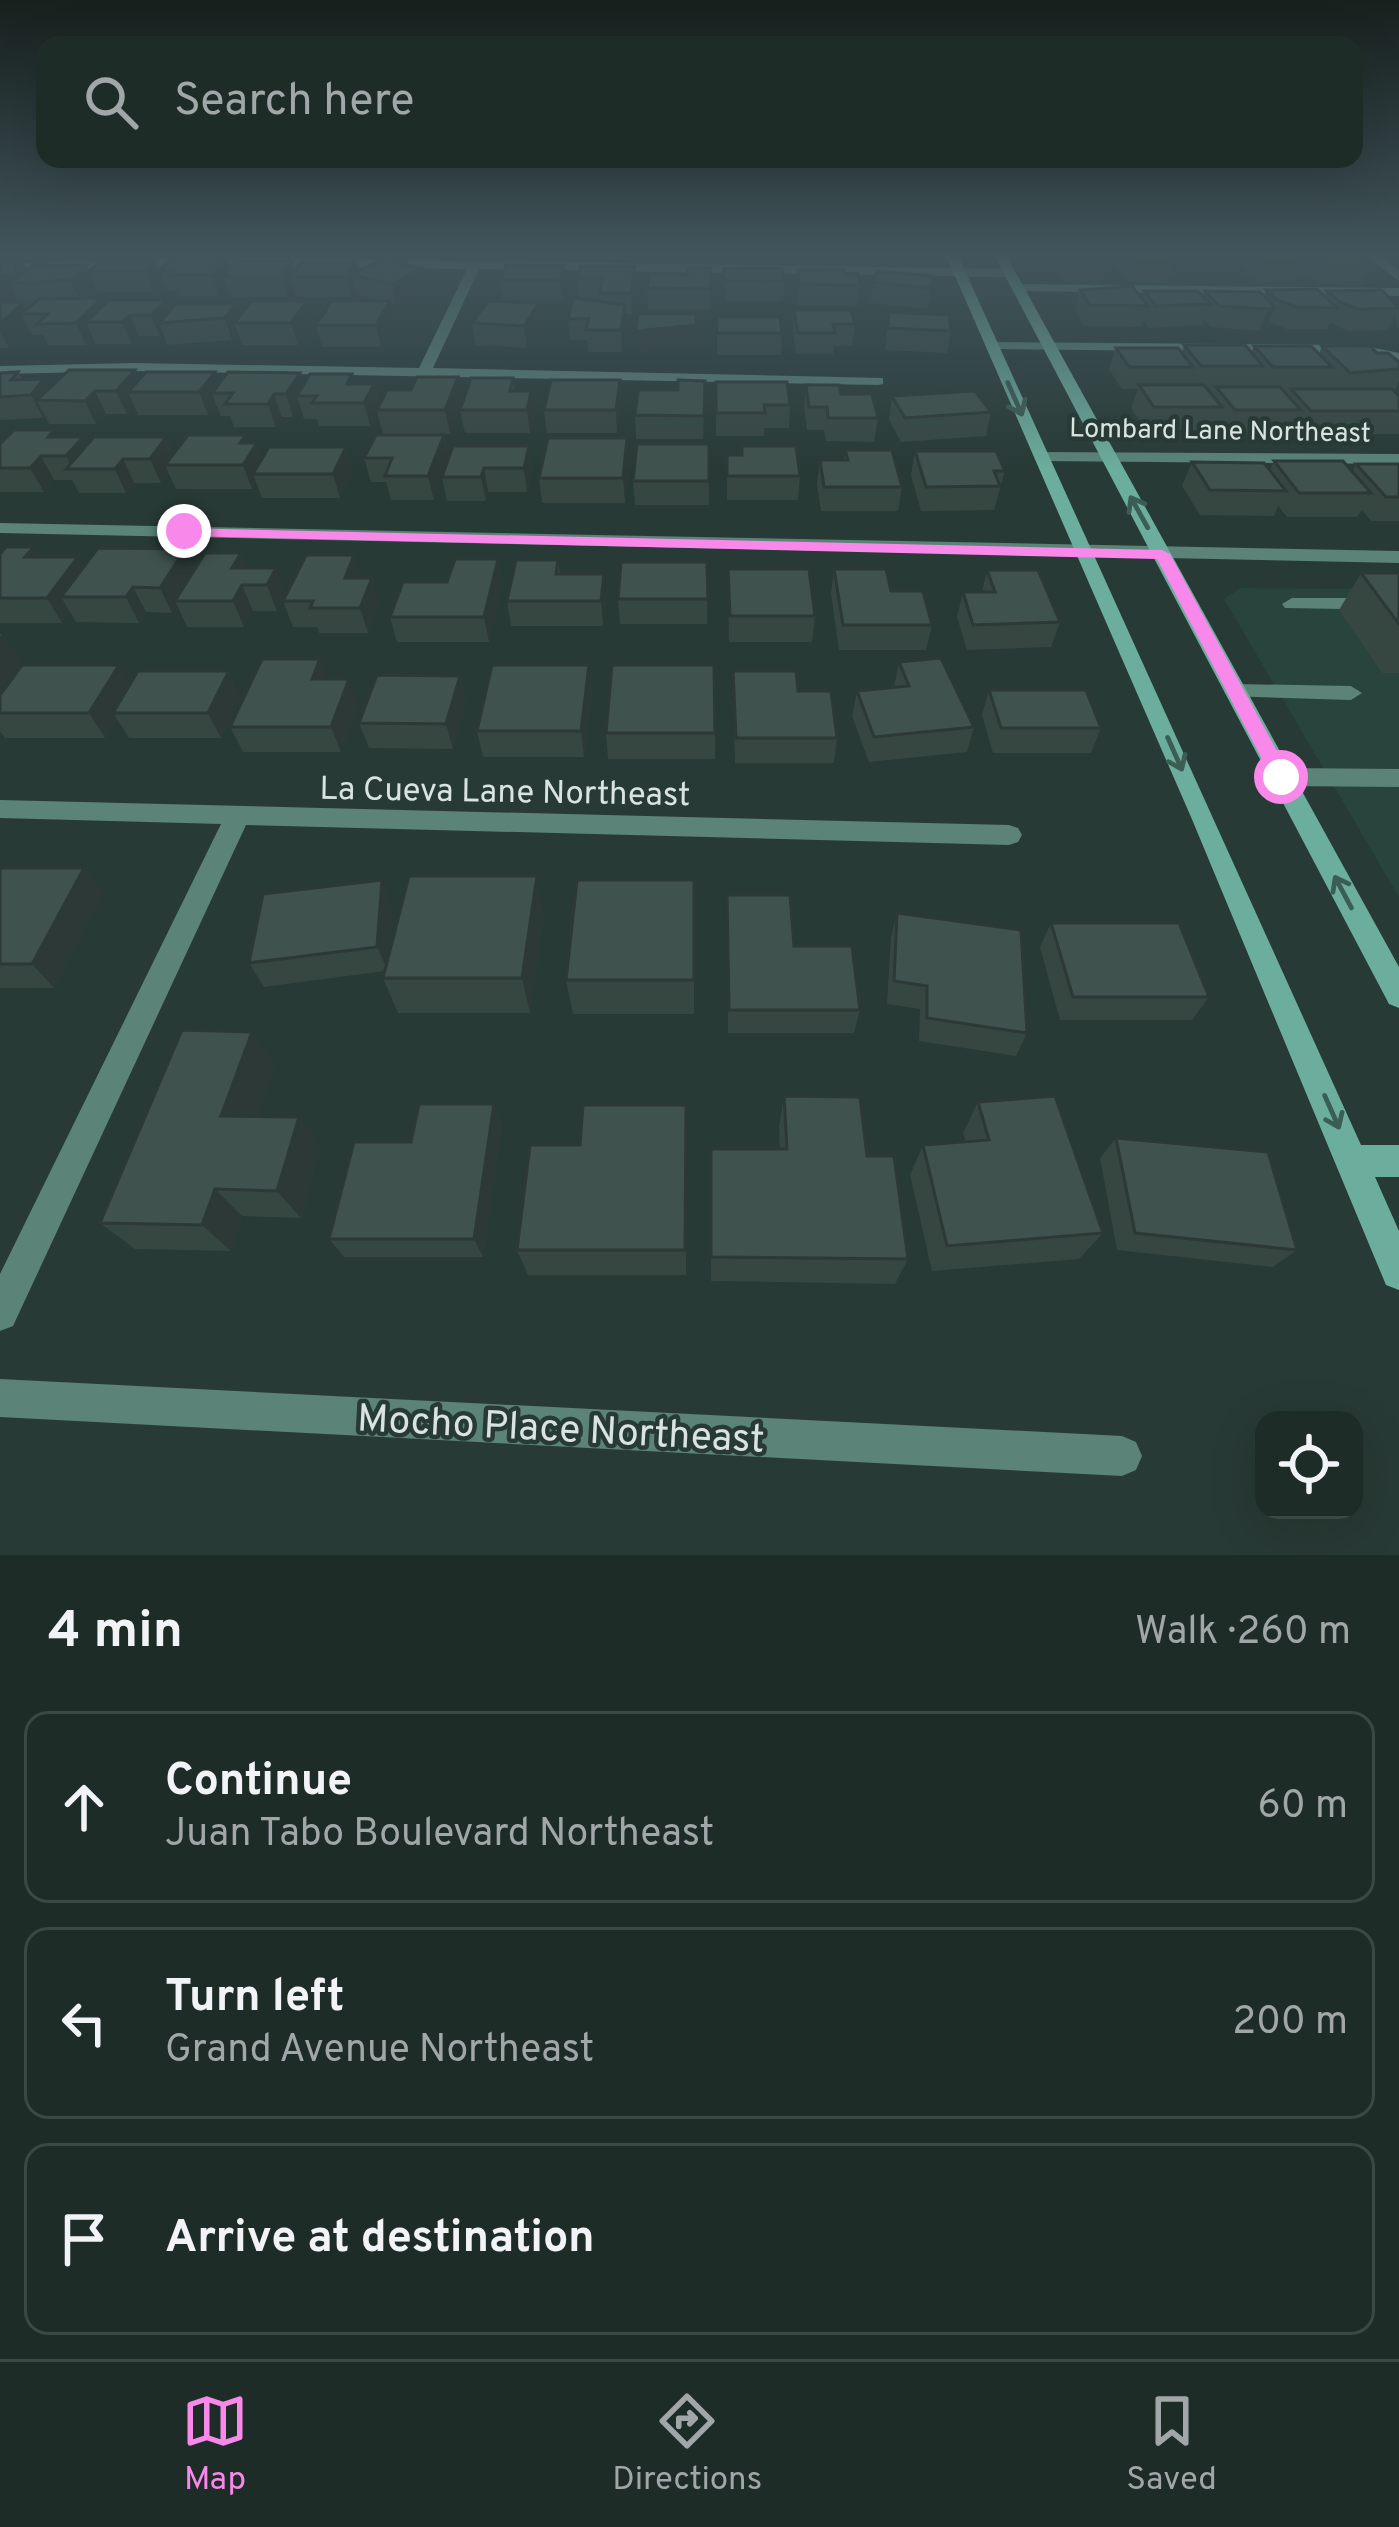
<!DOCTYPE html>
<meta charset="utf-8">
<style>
:root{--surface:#1e2c28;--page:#2b3834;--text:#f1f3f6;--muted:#a1a7a8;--line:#3c4845;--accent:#f888e9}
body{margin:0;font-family:Overpass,sans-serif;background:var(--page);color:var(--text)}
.controls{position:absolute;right:36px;bottom:36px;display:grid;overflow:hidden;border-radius:24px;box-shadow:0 12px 48px #0002}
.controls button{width:108px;height:108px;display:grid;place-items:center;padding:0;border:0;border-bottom:3px solid var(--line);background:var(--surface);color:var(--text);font:60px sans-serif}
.stop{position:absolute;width:36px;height:36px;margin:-27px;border:9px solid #f888e9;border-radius:50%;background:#fff}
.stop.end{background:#f888e9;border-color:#fff;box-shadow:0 3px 12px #0008}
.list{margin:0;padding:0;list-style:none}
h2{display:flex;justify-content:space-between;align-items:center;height:156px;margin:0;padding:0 48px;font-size:51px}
h2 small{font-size:39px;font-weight:400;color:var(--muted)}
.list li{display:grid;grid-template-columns:78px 1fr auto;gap:36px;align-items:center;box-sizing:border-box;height:192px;margin:0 24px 24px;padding:0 24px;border:3px solid var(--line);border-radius:24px}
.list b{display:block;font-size:45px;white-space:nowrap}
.list p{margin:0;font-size:39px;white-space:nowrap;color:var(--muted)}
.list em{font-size:39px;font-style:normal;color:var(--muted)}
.icon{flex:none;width:66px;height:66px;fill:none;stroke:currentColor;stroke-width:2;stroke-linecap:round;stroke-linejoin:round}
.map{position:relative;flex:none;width:1399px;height:1555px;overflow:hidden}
.search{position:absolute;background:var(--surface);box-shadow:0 12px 48px #0002;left:36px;right:36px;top:36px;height:132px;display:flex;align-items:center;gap:30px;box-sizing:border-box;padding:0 42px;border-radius:24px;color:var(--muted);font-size:45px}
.sheet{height:804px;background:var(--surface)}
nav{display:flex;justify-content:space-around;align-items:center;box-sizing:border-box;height:168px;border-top:3px solid var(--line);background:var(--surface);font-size:33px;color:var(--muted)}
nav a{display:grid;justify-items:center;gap:6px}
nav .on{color:var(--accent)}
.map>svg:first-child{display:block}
.built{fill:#29443d}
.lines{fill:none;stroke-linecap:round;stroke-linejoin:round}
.service{fill:#5b8378;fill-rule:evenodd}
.minor{fill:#5b8378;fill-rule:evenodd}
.secondary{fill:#6cae9d;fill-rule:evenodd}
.wall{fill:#364742}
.shaded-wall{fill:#2c3936}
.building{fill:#3f524d;stroke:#2c3936;stroke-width:3}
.oneway{stroke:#3c5d54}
.route{fill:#f888e9}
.labels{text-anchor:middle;stroke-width:9;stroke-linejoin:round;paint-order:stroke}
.far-street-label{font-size:27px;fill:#d9e4e1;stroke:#283a35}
.street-label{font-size:33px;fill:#d9e4e1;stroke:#283a35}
.near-street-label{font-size:39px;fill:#d9e4e1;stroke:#283a35}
</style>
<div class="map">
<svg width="1399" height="1555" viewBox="0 0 1399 1555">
<rect width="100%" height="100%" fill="#283a35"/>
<!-- built -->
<path class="built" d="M1241,588L1399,589V897L1224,599Z"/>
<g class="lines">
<!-- service -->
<path class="service" d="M1362,253H1376L1399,271V281Z
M1017,284L1399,288V296L1013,291V285Z
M1292,598H1399V610L1285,608L1282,604Z
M1235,684L1351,686L1362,693L1351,700L1227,696L1224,691L1227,686Z
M1281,768L1399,769V787L1281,786L1269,777Z"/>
<!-- minor -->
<path class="minor" d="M197,257L1010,269L1016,273L1010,277L479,269L433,368L883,378V384L878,385L134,371L0,374V366L134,363L419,368L467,269L197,265L0,272V264Z
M992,342L1360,345L1399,353V361L1360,353L987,349V343Z
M1035,452L1399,454V464L1041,461L1035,460Z
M0,523L1399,551V563L0,533Z
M0,800L1009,825L1018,828L1022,835L1018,842L1009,845L246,825L13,1326L0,1331V1274L221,824L0,818Z
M0,1379L1122,1436L1136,1442L1142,1456L1136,1470L1122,1476L0,1417Z"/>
<!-- secondary -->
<path class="secondary" d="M945,253H957L1361,1145H1399V1177H1375L1399,1231V1290L1386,1285L1191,817Z
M993,253H1005L1399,967V1008L1389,1004Z"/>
</g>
<!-- wall -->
<path class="wall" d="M1045,253H1103L1108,261L1102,282L1062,279L1057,271L1058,267L1051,258L1052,254Z
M1107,253H1162L1174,263L1167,283L1128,282Z
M1226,253H1355L1370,265L1360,285L1320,284L1301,267L1294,283L1252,281L1245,273L1246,269L1236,260L1238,256H1229Z
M407,257L408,265L425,288L396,304L390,303L395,322L381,347H322L316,325L379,301L357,296L355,291L352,297H296L294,289L288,297H230L227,287L219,296H178L176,291H168L164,281L153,292H98L95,286L82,298H102L104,304L313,322L298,345H242L238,333L232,340L167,345L163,333L160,336H139L132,344H95L93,338L86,345H48L43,335H32L28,328L9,348H0V302H18L15,296L0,297V261L27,270L87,265L89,271L157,261L160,270L227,259L230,268L293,261L296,269L358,272Z
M564,265L566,285L563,300H503L500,280Z
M635,266L636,286L632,314H626L627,326L622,352H588L587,340H570L568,319L600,302V298H579L577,278Z
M724,268L784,281L783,301H725Z
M798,270L844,273L860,285L858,306L797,305Z
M934,276L927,309L871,303L873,282Z
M647,288H711L710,310L648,309Z
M1080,290L1142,299L1144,291L1203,297L1205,291L1264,296L1266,290L1325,296L1327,291L1398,308L1399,306V328L1397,327L1395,314L1387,330L1349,331L1330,323L1327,329H1287L1269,322L1266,329L1259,331L1211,327L1204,319L1202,325L1149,328L1144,320L1141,327L1084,326L1075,311Z
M539,303L541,324L527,348L475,345L472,323Z
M794,310L855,324L852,346H834L833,354H796L793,331Z
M888,312L951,331L947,353L885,350Z
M717,317L782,333L781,355H717Z
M1184,345L1251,353L1254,346L1319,354L1322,346L1377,353L1399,362V381L1394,391L1399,396V434H1300L1294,427L1290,434H1225L1216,421L1212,430H1146L1131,408L1138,389H1122L1109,370L1116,348L1182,353Z
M135,370L139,379L215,372L219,383L300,373L304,385L374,384L380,405L463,399L450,434H383L377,411L370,426H319L317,419H304L300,406L293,417H282L276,427H234L230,416H221L216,404L208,415H138L134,405L127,414H106L96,424H49L45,416L43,418L0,420V373L18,372L23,380L44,379L49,389Z
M513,378L515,391L534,414L530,433H465L460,410Z
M620,380L621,403L617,433H547L544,410Z
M705,381L703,439H636L635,415L678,390Z
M716,382L790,405L789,428H764V436H716Z
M806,385L841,394L878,418L874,442L826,441L824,430H807L804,408Z
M892,396L991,412L986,436L901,442L889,419Z
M444,435L449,457L529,446L533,470L527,492H488L486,501H447L442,477L434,500H391L386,482H371L364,458Z
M58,437H83L87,446L166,437L174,454L248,443L262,459L346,447L353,471L340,498H262L256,482L252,489H176L168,472L161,483H134L126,493H79L72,480H54L44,492H0V444Z
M627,438L629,461L625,503H542L539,478Z
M709,444V505H635L633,481Z
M846,450L902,487L898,511H821L817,484L820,460H844Z
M915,451L1005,471L994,510L921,511L911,475Z
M727,455L800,476L798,500H727Z
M1274,461L1352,472L1356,464H1399V521H1371L1362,510L1357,517H1287L1278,506L1274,516L1200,515L1182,486L1192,462L1270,470Z
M34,547L40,557L83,568L185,549L195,569L241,553L247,568L286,593L277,611H253L244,627H187L177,605L172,613L146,612L139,623L76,622L70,612L62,623H0V554Z
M354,555L361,578L380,603L368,633H319L317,627H293L283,601Z
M498,559L503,584L489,642H397L390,617L447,582Z
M558,560L560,574L606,599L603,626H511L507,601Z
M707,562V624H620L618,599Z
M728,569L815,616L812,642H729Z
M834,569L891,591L932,625L926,650H839L831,594Z
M987,570L1060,622L1051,647L967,650L957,617L963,592H982Z
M1361,573H1399V673H1382L1339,610Z
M0,633L24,665H119L130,684L241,697L221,738H129L117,719L105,738H5L0,731Z
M899,662L974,727L967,752L869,762L852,716L857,691L894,687Z
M589,665L592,690L584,757H483L477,731Z
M733,671L798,691L837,738L834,763H735Z
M460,676L466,702L453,749L369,748L359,723Z
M328,679L358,704L341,752H243L230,727Z
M989,690L1101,728L1091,753H993L982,715Z
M606,733H715V759H608Z
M0,868H84L103,893L54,988H0Z
M694,880V1014H573L566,980Z
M727,895L794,946L860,1010L854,1033H728Z
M392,904L389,955L544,912L530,1013H398L383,978L385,971L264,987L249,963Z
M897,913L1027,1033L1016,1056L919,1041L920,1009L887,1004L891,937Z
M1051,923L1209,997L1192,1020H1060L1040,947Z
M252,1032L275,1065L257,1116L299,1117L321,1147L301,1218L242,1216L231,1251L135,1249L100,1223Z
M784,1096L867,1156L908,1259L895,1284L711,1281V1149H780L779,1127Z
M978,1102L1103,1233L1079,1259L932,1271L910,1175L923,1145L966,1142L963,1133Z
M494,1104L502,1125L483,1257H344L329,1239L411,1142Z
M686,1105V1275H528L517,1250L580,1145Z
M1116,1138L1297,1250L1273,1267L1117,1250L1100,1158Z"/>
<!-- shaded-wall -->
<path class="shaded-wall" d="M407,257L410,274L421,268L425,288L396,304L392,284L396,263Z
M21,258L30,278L9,284L15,296L0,297V276Z
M227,259L232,276H223L227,287L219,296L212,275Z
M157,261L164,281L153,292L145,272Z
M293,261L298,277H290L294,289L288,297L281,276Z
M356,262L360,277L352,275L355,291L352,297L346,277Z
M87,265L95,286L80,300L70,280Z
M564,265L566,285L563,300L560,280Z
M635,266L636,286L632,314L631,293Z
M102,298L111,319L86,322L93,338L86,345L76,323Z
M166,300L174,321L159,323L163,333L160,336L151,315Z
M307,301L313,322L298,345L291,323Z
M390,301L395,322L381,347L376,325Z
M23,302L29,314H21L28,328L9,348L0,331V324Z
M539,303L541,324L527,348L524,326Z
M236,304L243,323H234L238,333L232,340L225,318Z
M625,305L627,326L622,352L621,330Z
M1275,307L1266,329L1259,331L1268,309Z
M130,315L139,336L132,344L122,322Z
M696,325L697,347L637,353L636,331Z
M135,370L145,392H128L134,405L127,414L116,391Z
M215,372L223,393H212L216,404L208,415L199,392Z
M300,373L307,395L297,396L300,406L293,417L286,394Z
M458,377L463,399L450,434L445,410Z
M44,379L55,401L37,400L45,416L43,418L31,395Z
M620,380L621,403L617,433L616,410Z
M374,384L380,406L370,426L364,403Z
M95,391L106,414L96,424L85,401Z
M531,391L534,414L530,433L527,410Z
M274,394L282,417L276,427L268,404Z
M246,435L251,451L257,443L265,467L253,474L256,482L252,489L243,465L240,443Z
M444,435L449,458L434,500L428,476Z
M83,437L94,461L73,469L66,456Z
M166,437L177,461L165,465L168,472L161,483L150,459Z
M627,438L629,461L625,503L623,478Z
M529,446L533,470L527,492L524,468Z
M346,447L353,471L340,498L333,474Z
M41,456L54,480L44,492L30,468Z
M123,459L134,483L126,493L115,469Z
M484,468L488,492L486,501L481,477Z
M34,547L48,572L25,557Z
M185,549L197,574L175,601L177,605L172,613L160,588Z
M241,553L251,578L242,585L253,611L244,627L233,601L232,568Z
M354,555L362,580L345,578Z
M78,557L92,582L61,597L70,612L62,623L47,598Z
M498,559L503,584L489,642L484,617Z
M276,568L286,593L277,611L267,585Z
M604,574L606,599L603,626L601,601Z
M372,578L380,603L368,633L360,608Z
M133,587L146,612L139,623L126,597Z
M3,633L28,670L0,708V637Z
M320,659L330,684L312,679Z
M119,665L134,690L113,713L117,719L105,738L89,713Z
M589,665L592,690L584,757L581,731Z
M229,671L241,697L221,738L208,713Z
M460,676L466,702L453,749L446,724Z
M349,679L358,704L341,752L331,727Z
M84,868L103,893L54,988L32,964Z
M537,876L544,912L530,1013L522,978Z
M382,880L392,904L388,971L377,947Z
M252,1032L275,1065L247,1146L221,1116Z
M494,1104L502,1125L483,1257L474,1239Z
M299,1117L321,1147L301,1218L277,1191Z
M215,1189L242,1216L231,1251L202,1225Z"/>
<!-- building -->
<path class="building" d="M1064,253H1103L1108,261L1067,258Z
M1127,253H1162L1174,263L1134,262Z
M1253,253H1292L1303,263L1260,261Z
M1318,253H1355L1370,265L1329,264Z
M392,254L407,257L396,263L421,268L392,284L352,275Z
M21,258L13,275L0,276V261Z
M171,259H227L212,275H170L175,270H160Z
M101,261H157L145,272H89Z
M236,261H293L281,276H223Z
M301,262H356L346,277H290Z
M33,265H87L70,280L9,284Z
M506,265H564L560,280H500Z
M580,266H635L631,293H599L603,278H577Z
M688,268H711L710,289L647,288L650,274L687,275Z
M724,268H782L784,281H725Z
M844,269V273L858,274L860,285L799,284L798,270Z
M877,271L934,276L931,288L873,282Z
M1132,286L1148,306L1090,305L1080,290Z
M1317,289L1337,308L1297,307L1277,300L1266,290Z
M1382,290L1398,308L1359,309L1341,303L1327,291Z
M1144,291H1198L1210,304L1156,306Z
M1205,291L1260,292L1275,307L1268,309L1219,306Z
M102,298L76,323L37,324L48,314H21L39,299Z
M573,298L625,305L621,330H586L589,319H568Z
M109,300H166L151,315H130L122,322H86Z
M252,301H307L291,323H234Z
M332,301H390L376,325H316Z
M488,301L539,303L524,326L472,323Z
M0,302H23L0,324Z
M176,304H236L225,318L159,323Z
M794,310H851L855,324H833L835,333H798Z
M888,312L949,315L951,331L888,328Z
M638,314H696V325L636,331Z
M717,317H780L782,333H717Z
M1184,345H1245L1263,366H1201Z
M1254,346H1311L1332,367H1273Z
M1322,346H1370L1377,353H1388L1399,362V369L1350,373Z
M1116,348H1178L1193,367H1129Z
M69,370H135L116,391H95L85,401L37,400Z
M18,372L11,380L44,379L31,395L0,397V373Z
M146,372H215L199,392H128Z
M228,372L300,373L286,394H274L268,404H225L233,393H212Z
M310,374H352L347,384H374L364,403H312L317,396H297Z
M417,377H458L445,410H377L387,390H411Z
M471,378H513L510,391H531L527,410H460Z
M551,380H620L616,410H544Z
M678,380L705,381L704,416L635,415L638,390H678Z
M716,382H787L790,405H764L765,413H716Z
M806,385H839L841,394H872L878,418H828L827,407H809Z
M1139,385H1204L1222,407H1154Z
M1216,387H1280L1301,410H1235Z
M1291,389H1392L1399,396V411H1311Z
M975,391L991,412L905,418L892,396Z
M14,430H54L48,437H83L66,456H41L30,468H0V444Z
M188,435H246L240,443H257L243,465H165Z
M376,435H444L428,476H385L392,458H364Z
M94,437H166L150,459H123L115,469H66Z
M548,438H627L623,478H539Z
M637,444H709V481H633Z
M453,446H529L524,468H484L481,477H442Z
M742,446H796L800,476H727V455H742Z
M269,447H346L333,474H253Z
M845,450H892L902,487H824L820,460H848Z
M915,451H996L1005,471H994L1000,486L926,487Z
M1274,461H1343L1371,493H1299Z
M1192,462L1264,463L1286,491L1210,490Z
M1356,464H1399V497H1386Z
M6,547H34L25,557H78L47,598H0V554Z
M98,548L185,549L160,588L133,587L126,597H61Z
M205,553H241L232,568H276L267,585H242L233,601H175Z
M306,555H354L345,578H372L360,608H310L313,601H283Z
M455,559H498L484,617H390L403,582H447Z
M516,560H558L556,574H604L601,601H507Z
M621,562H707L708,599H618Z
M728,569H809L815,616H730Z
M834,569H886L891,591H923L932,625H843Z
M987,570H1038L1060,622L973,625L963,592H995Z
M1361,573H1399V624Z
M941,658L974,727L874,737L857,691L909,686L899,662Z
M262,659H320L312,679H349L331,727H230Z
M22,665H119L89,713H0V695Z
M492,665H589L581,731H477Z
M612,665H714L715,733H606Z
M138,671H229L208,713H113Z
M733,671H796L798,691H831L837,738H736Z
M377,675L460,676L446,724L359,723Z
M989,690H1086L1101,728H1001Z
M0,868H84L32,964H0Z
M409,876H537L522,978H383Z
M382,880L377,947L249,963L263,894Z
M577,880H694V980H566Z
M727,895H790L794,946H852L860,1010H729Z
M897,913L1021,930L1027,1033L927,1018V986L894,981Z
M1051,923H1179L1209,997H1073Z
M182,1030L252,1032L221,1116L299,1117L277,1191L215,1189L202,1225L100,1223Z
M784,1096L860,1097L867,1156H894L908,1259L711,1257V1149H787Z
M1055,1096L1103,1233L947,1246L923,1145L989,1140L978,1102Z
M419,1104H494L474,1239H329L354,1142H411Z
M583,1105H686L685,1250H517L530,1145H580Z
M1116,1138L1268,1152L1297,1250L1135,1233Z"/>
<!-- one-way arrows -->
<defs><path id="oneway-shaft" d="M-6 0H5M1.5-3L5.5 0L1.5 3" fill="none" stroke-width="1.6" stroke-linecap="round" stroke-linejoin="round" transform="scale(3)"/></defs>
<g class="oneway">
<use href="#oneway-shaft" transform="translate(1015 399) rotate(66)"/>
<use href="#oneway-shaft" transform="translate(1139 512) rotate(-119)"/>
<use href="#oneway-shaft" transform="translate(1175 754) rotate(66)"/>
<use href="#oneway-shaft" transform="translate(1343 892) rotate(-118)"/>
<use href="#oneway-shaft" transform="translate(1332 1112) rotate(66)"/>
</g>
<!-- sky -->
<linearGradient id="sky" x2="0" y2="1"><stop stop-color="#16201d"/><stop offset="0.54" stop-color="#42555c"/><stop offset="1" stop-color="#42555c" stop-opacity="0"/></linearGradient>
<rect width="1399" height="471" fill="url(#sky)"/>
<!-- route -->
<path class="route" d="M179,528L1162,550L1170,554L1291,777L1288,782H1274L1157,559L184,536Z"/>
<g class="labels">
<!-- far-street labels -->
<g class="far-street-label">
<text transform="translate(1220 430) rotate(1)" y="9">Lombard Lane Northeast</text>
</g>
<!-- street labels -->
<g class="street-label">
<text transform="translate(505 790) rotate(1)" y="12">La Cueva Lane Northeast</text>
</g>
<!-- near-street labels -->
<g class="near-street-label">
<text transform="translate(561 1427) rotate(3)" y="14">Mocho Place Northeast</text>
</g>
</g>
</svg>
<div class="controls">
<button><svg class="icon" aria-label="locate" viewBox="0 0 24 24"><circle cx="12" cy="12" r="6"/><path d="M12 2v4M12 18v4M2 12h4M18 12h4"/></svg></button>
</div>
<div class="stop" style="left:1281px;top:777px"></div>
<div class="stop end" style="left:184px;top:531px"></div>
<div class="search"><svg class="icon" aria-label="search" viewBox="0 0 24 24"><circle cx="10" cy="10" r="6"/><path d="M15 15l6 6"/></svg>Search here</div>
</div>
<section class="sheet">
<h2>4 min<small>Walk · 260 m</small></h2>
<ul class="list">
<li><svg class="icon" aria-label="ahead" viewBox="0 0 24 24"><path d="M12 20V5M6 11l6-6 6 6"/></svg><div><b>Continue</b><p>Juan Tabo Boulevard Northeast</p></div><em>60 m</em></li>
<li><svg class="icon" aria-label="left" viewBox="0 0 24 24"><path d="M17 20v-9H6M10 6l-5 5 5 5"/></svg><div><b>Turn left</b><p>Grand Avenue Northeast</p></div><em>200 m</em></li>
<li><svg class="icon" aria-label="arrive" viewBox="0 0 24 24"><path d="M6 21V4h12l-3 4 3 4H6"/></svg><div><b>Arrive at destination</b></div></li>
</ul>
</section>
<nav>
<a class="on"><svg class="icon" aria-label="map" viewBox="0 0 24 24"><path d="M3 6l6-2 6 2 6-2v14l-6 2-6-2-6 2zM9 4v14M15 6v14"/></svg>Map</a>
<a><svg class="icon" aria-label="directions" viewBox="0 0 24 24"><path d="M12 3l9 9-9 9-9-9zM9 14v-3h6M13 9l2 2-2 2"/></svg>Directions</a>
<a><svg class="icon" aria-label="saved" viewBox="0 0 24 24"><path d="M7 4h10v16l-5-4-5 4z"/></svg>Saved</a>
</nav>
